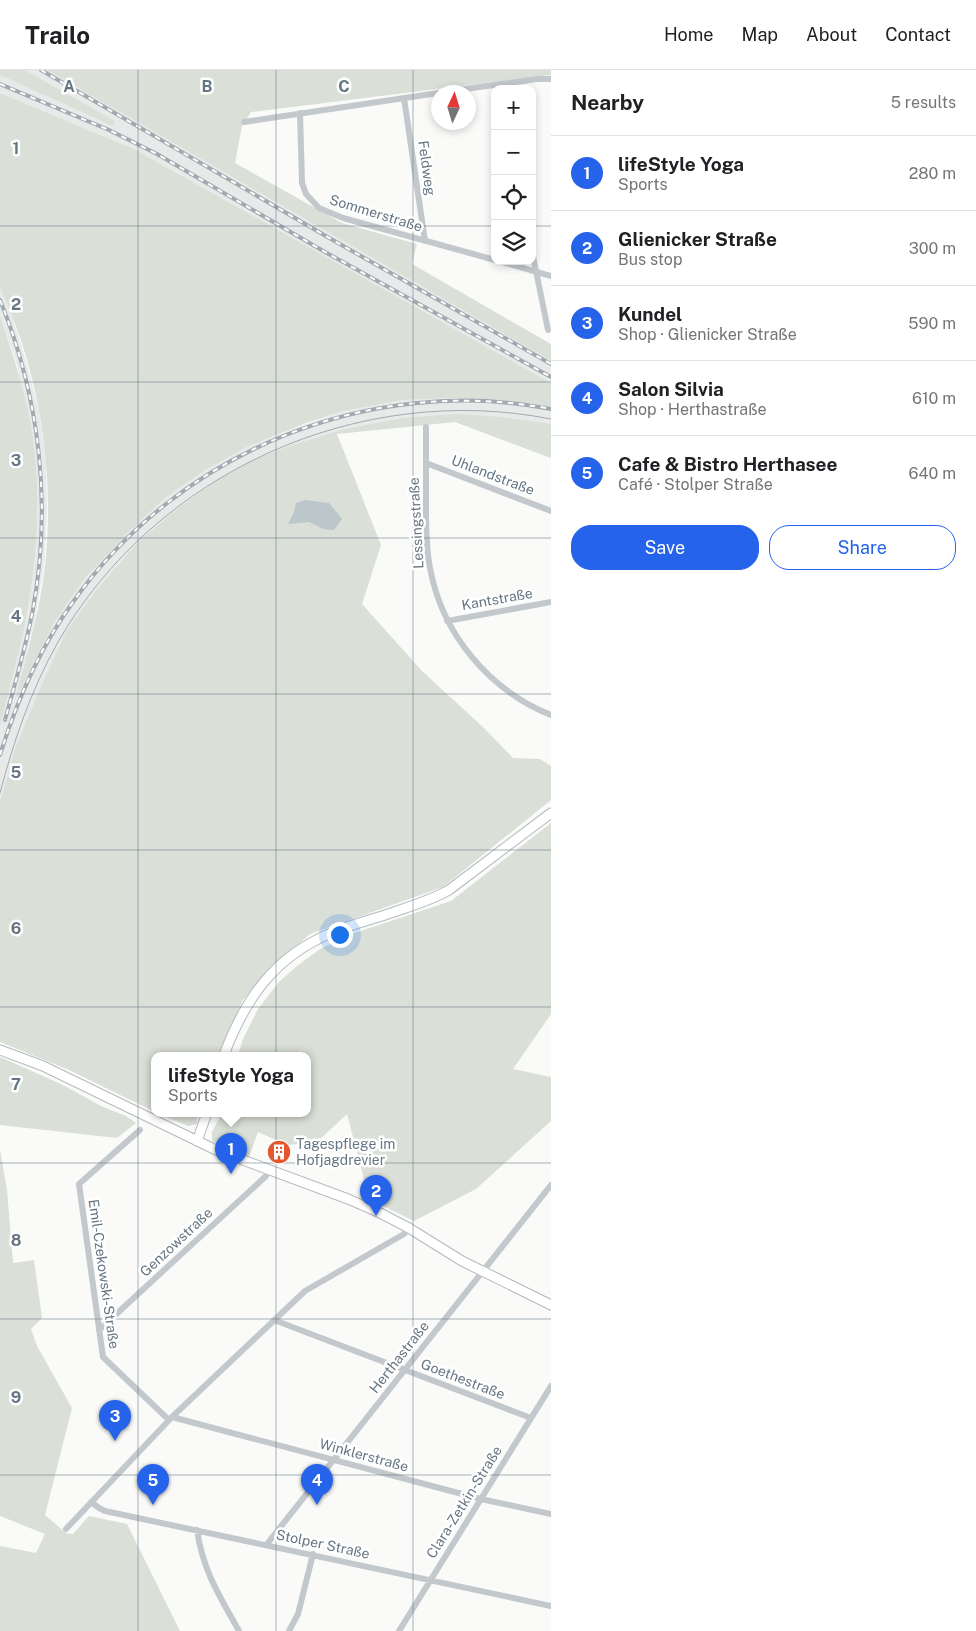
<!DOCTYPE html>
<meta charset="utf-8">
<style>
:root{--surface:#fff;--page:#f2f2f2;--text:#202124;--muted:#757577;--line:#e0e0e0;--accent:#2563eb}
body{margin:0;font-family:"Public Sans",sans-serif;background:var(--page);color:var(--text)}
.controls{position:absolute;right:15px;top:15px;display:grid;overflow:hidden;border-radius:10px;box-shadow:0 2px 8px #0003}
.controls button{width:45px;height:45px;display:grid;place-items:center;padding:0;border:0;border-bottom:1px solid var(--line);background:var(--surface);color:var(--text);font:25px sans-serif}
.compass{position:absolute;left:431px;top:15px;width:45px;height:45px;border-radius:50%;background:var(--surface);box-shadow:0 2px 8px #0003;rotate:4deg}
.you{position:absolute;left:339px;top:864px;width:18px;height:18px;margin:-12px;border:4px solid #fff;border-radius:50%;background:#1a73e8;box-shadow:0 0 0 8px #1a73e833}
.badge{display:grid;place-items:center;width:32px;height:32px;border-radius:50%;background:var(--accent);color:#fff;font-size:16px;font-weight:700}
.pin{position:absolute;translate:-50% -41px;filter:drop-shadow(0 1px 2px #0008)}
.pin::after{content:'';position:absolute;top:26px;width:18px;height:15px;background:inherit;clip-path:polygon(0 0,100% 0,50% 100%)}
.popup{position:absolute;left:151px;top:982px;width:160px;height:65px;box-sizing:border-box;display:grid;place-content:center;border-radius:10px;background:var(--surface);filter:drop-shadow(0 1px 4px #0005);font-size:16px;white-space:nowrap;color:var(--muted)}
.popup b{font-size:19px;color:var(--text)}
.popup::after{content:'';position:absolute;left:50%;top:100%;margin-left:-10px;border:10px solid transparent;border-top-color:var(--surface)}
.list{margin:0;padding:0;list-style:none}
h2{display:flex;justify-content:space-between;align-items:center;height:65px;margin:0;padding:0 20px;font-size:21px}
h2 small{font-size:16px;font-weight:400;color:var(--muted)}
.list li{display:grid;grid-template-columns:32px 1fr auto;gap:15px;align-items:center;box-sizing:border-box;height:75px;padding:0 20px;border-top:1px solid var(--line)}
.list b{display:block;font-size:19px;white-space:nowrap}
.list p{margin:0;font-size:16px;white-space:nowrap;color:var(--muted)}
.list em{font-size:16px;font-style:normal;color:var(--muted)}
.actions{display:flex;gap:10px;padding:15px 20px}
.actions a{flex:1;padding:11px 0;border:1px solid var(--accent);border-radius:20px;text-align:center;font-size:18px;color:var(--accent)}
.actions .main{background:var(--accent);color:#fff}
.icon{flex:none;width:28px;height:28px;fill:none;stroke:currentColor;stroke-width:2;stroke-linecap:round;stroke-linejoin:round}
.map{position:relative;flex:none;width:551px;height:1561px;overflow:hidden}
header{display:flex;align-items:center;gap:30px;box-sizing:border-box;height:70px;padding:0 25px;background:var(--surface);border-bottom:1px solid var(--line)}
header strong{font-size:24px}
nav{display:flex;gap:28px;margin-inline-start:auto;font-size:18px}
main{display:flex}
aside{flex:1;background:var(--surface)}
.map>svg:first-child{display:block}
.built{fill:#e8e9e9}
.green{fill:#dadfd7}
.water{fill:#bbc7cb}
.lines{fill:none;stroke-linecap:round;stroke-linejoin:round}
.secondary-casing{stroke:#b3babf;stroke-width:11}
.street{stroke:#c3c8cc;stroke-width:6}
.secondary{stroke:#fff;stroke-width:9}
.tram{stroke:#a2aab0;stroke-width:1}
.rail-casing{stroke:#a2aab0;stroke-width:4}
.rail{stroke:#fff;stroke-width:2;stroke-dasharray:5.5;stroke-linecap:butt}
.grid{fill:none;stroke:#657683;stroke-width:1;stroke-opacity:0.55}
.labels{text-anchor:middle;stroke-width:5;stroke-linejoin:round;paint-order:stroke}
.street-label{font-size:14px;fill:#657683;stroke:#fff}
.poi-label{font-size:14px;fill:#657683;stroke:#fff;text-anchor:start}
.grid-label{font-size:16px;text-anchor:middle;font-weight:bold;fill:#657683;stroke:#fff;stroke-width:5;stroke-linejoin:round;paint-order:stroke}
</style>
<header>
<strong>Trailo</strong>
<nav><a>Home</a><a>Map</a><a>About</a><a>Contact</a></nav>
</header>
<main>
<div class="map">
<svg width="551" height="1561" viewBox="0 0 551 1561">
<rect width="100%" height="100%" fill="#fafaf8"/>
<!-- built -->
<path class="built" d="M25,0H47L551,291V313L134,79L0,23V5L112,55L115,51Z
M0,218L9,237L25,288L39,341L46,391L47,440L44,496L34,554L16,627L54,553L86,507L129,462L165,428L207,399L247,377L306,354L344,341L403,330L455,328L519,332L551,337V354L402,348L344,359L292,375L255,389L174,441L139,471L97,519L68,560L41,616L15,678L0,732V657L24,553L33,496L37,440L35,392L28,343L16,291L0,246Z"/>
<!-- green -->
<path class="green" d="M0,0H25L115,51L113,56L0,5Z
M47,0H551V5L251,42L242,56L235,93L342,153L417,174L412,194L551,274V291Z
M0,23L134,79L551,313V337L519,332L455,328L403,330L344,341L306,353L247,377L207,399L165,428L129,462L86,507L54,553L15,630C26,586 40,541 45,496C55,403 40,303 0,218Z
M0,246C11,278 21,309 28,341C43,410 38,485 25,553C18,588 8,622 0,657Z
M458,344L501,347L551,354V388L455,352L337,364L381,475L362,534L422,601L484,658L513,688L540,689L551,696V730L443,817L310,864L270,900L243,930L219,985H155V1042L69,1000L0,972V732L15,678L41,616L67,560L97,519L139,471L174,441L217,410L255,389L292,375L344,359L402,348Z
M551,753V944L513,999L551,1007V1051L476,1119L414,1151L375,1132H370L347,1044L317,1072L287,1075L258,1062L249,1087L212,1071V1062L222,1043H307V985H238L243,969L258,939L279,912L297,896L320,879L349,865L451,831Z
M0,987L61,1014L101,1036L126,1046L136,1053L117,1068L0,1055Z
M157,1043H198L197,1054L188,1056Z
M0,1080L7,1120L13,1193L34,1190L42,1248L31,1259L37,1276L72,1338L45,1445L66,1463L73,1464L89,1446L127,1454L180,1561H0V1476L36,1483L45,1464L0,1446Z"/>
<!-- water -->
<path class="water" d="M305,430L329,433L342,449L334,460L323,459L309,452L288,454L294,442L296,433Z"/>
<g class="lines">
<!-- secondary casing -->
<g class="secondary-casing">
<path id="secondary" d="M0,980L43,996L216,1080L348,1129L380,1143L409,1158L462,1191L551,1235
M224,985C245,929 274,887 331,863C348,856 365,851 382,846C404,838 428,832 449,820L551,743
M197,1071L207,1043"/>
</g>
<!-- street -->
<path class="street" d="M444,22L537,9H551
M404,28L425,171
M300,43L302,113L306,124L319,138L343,148L495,190
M244,52L438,23
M532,181L548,260
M499,191L551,206
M426,357C426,384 426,411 426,437C426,458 426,478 430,498C442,564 489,620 551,645
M426,393L551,441
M447,551L551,532
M140,1060L79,1114L103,1287L169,1350
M274,1250L531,1348
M99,1260L266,1106L269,1100
M172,1347L481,1429L551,1444
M91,1432L99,1438L105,1441L551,1536
M66,1459L172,1347L305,1221L404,1164L409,1158
M197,1460C203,1501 219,1525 239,1561
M267,1474L551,1115
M289,1561L298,1544L313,1484
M399,1561L551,1316"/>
<!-- secondary -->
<use href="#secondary" class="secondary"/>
<!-- tram -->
<path class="tram" d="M0,723C14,670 31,620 58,572C156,402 359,311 551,349"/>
<!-- rail casing -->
<g class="rail-casing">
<path id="rail" d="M41,0L331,169L551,294
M0,14L109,60L157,84L325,182L551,307
M0,230C40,328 52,435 33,539C26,577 15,613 5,650
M0,685C17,630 39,579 73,532C179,381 370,304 551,339"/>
</g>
<!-- rail -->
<use href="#rail" class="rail"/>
</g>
<!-- grid -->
<path class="grid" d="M138,0V1561M276,0V1561M413,0V1561M0,156H495M532,156H551M0,312H551M0,468H551M0,624H551M0,780H551M0,937H551M0,1093H551M0,1249H551M0,1405H551"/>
<!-- icons -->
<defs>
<g id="building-disc" transform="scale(1.25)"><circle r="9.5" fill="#e4572e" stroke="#fff"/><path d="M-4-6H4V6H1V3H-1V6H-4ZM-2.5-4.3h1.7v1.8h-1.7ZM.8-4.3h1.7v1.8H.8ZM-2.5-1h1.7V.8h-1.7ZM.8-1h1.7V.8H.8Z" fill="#fff"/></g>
</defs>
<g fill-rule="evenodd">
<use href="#building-disc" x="279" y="1082"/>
</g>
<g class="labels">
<!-- street labels -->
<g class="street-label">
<text transform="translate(427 98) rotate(82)" y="5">Feldweg</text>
<text transform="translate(376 143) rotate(17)" y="5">Sommerstraße</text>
<text transform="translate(493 405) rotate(21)" y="5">Uhlandstraße</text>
<text transform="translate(416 453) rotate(-93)" y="5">Lessingstraße</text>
<text transform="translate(497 529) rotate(-10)" y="5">Kantstraße</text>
<text transform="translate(176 1172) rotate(-43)" y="5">Genzowstraße</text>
<text transform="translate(104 1204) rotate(82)" y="5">Emil-Czekowski-Straße</text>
<text transform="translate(399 1287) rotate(-52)" y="5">Herthastraße</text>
<text transform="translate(463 1309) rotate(21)" y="5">Goethestraße</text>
<text transform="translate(364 1385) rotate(15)" y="5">Winklerstraße</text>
<text transform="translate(464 1432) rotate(-58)" y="5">Clara-Zetkin-Straße</text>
<text transform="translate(323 1474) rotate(12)" y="5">Stolper Straße</text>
</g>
<!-- poi labels -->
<g class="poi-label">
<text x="296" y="1079">Tagespflege im<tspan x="296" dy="16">Hofjagdrevier</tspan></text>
</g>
</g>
<g class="grid-label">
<text x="69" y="22">A</text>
<text x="207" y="22">B</text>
<text x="344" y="22">C</text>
<text x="16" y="84">1</text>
<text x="16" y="240">2</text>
<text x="16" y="396">3</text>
<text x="16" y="552">4</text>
<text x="16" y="708">5</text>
<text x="16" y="864">6</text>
<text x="16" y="1020">7</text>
<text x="16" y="1176">8</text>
<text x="16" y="1333">9</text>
</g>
</svg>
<div class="controls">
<button>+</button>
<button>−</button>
<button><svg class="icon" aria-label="locate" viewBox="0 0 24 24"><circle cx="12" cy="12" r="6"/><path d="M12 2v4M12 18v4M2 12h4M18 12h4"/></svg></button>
<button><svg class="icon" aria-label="layers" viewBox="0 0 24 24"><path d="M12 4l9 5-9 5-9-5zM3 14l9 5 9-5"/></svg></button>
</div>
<svg class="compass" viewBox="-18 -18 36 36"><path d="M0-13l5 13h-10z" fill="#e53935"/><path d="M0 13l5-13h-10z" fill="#757577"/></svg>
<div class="you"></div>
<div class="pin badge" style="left:231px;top:1104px">1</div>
<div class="popup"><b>lifeStyle Yoga</b>Sports</div>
<div class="pin badge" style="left:376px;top:1146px">2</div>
<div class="pin badge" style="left:115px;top:1371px">3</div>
<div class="pin badge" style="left:317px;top:1435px">4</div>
<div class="pin badge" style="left:153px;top:1435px">5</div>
</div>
<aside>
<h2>Nearby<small>5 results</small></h2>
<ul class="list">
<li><span class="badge">1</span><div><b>lifeStyle Yoga</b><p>Sports</p></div><em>280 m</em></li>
<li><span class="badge">2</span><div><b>Glienicker Straße</b><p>Bus stop</p></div><em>300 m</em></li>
<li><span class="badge">3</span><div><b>Kundel</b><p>Shop · Glienicker Straße</p></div><em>590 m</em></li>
<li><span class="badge">4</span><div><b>Salon Silvia</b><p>Shop · Herthastraße</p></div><em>610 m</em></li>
<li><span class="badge">5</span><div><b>Cafe &amp; Bistro Herthasee</b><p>Café · Stolper Straße</p></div><em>640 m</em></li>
</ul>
<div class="actions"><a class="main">Save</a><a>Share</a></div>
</aside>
</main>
